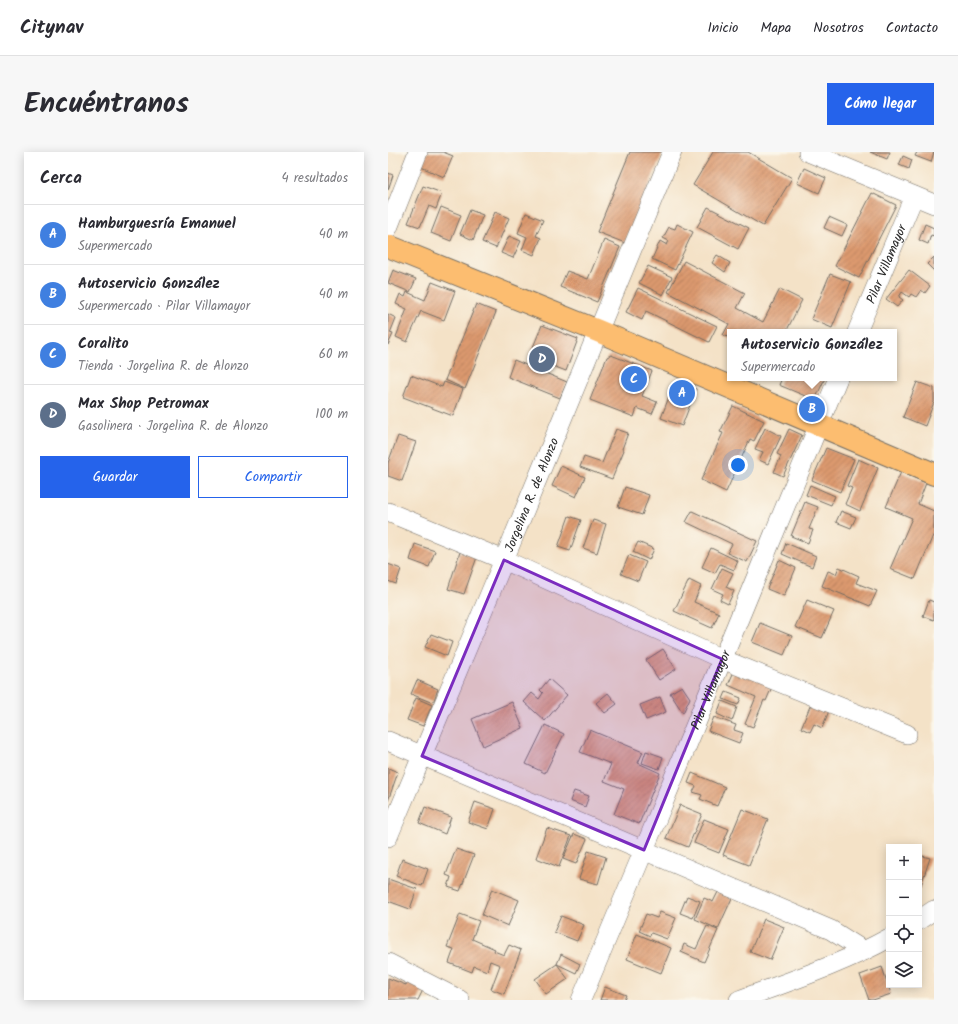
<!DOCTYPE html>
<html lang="es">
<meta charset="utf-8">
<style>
:root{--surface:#fff;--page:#f7f7f7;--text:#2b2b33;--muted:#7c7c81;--line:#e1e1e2;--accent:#2563eb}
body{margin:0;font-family:Kalam,sans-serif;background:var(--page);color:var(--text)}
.controls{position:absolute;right:12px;bottom:12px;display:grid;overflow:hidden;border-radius:0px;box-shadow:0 2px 10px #0003}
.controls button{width:36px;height:36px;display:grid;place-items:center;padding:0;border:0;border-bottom:1px solid var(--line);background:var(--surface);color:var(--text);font:20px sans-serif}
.you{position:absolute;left:350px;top:313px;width:14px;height:14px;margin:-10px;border:3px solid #fff;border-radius:50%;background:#1a73e8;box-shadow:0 0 0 6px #1a73e833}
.badge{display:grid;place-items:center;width:26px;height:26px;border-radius:50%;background:var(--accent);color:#fff;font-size:13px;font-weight:700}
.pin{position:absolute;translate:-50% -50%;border:2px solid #fff;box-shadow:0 1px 4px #0006}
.popup{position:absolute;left:339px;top:177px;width:170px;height:52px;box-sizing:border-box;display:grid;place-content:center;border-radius:0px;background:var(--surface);filter:drop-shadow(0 1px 3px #0005);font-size:13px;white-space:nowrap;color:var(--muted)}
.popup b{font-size:15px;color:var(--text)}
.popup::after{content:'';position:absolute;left:50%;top:100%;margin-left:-8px;border:8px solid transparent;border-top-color:var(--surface)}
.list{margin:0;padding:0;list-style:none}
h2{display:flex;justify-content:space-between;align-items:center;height:52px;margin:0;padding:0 16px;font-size:17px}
h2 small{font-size:13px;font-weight:400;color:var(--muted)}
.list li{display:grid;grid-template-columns:26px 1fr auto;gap:12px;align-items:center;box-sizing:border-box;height:60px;padding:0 16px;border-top:1px solid var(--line)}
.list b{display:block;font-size:15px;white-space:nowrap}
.list p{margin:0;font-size:13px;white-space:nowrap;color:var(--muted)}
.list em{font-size:13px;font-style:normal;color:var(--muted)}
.actions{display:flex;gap:8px;padding:12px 16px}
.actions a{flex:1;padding:9px 0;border:1px solid var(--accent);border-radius:0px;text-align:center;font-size:14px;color:var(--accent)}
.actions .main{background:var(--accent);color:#fff}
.icon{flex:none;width:22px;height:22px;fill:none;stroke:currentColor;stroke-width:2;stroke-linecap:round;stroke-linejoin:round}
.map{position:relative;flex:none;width:546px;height:848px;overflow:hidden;border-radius:0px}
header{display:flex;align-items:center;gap:24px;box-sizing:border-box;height:56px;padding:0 20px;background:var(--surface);border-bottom:1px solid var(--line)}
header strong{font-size:19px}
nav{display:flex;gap:22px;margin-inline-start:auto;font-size:14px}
.intro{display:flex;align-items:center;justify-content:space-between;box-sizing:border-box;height:96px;padding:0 24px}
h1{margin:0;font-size:28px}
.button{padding:10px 18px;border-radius:0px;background:var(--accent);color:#fff;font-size:14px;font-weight:700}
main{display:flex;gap:24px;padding:0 24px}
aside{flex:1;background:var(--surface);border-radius:0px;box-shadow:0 2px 10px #0003}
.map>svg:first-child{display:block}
.building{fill:url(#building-hatch)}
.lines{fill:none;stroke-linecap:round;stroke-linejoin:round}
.minor-casing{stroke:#716b62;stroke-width:20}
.major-casing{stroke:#716b62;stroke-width:24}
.minor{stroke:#fff;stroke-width:19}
.major{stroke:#fcbd6f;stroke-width:22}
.marked{fill:#7b2cbf;fill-opacity:0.2;stroke:#7b2cbf;stroke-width:3;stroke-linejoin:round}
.labels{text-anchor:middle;stroke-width:3;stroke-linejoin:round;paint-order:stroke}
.street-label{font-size:13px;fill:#2b2b2b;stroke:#fbf7ec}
</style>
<header>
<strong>Citynav</strong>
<nav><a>Inicio</a><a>Mapa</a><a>Nosotros</a><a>Contacto</a></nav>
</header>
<div class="intro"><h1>Encuéntranos</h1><a class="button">Cómo llegar</a></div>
<main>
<aside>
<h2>Cerca<small>4 resultados</small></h2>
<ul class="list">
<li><span class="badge" style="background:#3f7fe0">A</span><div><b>Hamburguesría Emanuel</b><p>Supermercado</p></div><em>40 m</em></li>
<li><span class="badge" style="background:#3f7fe0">B</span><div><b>Autoservicio González</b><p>Supermercado · Pilar Villamayor</p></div><em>40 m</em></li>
<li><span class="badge" style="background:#3f7fe0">C</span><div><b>Coralito</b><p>Tienda · Jorgelina R. de Alonzo</p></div><em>60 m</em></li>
<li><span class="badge" style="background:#5c6f8a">D</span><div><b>Max Shop Petromax</b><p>Gasolinera · Jorgelina R. de Alonzo</p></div><em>100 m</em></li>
</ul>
<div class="actions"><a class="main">Guardar</a><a>Compartir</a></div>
</aside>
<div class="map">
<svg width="546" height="848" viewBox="0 0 546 848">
<defs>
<pattern id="building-hatch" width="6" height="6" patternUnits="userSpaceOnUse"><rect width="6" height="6" fill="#dc996e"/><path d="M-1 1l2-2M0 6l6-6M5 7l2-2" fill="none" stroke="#b37d5b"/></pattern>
</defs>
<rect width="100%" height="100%" fill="#fbf7ec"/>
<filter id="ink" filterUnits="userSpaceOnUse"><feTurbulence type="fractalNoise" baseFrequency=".025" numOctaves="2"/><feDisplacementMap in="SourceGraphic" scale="8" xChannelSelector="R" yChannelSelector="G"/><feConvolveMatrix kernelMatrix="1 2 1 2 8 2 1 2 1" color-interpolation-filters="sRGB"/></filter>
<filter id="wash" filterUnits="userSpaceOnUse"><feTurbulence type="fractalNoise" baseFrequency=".012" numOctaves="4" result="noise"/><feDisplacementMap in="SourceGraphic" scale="16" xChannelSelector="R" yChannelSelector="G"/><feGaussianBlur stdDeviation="0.9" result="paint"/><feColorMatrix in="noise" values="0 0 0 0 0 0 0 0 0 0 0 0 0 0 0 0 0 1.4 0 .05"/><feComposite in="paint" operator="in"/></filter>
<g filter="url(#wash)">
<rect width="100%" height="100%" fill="#f4e2c7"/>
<g id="blocks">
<!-- building -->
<path class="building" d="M39,0H55L65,4L56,25L33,15Z
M242,0H275L237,91L209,80Z
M325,0H360L404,26L375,74L305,33Z
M482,0H502L499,7Z
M529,0H546L543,10L527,4Z
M515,4L524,8L521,17L511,13Z
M416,16L438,26L431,41L409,31Z
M0,21L5,23L0,38Z
M35,34L54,41L48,57L41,54L32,75L20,71Z
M484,41L508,53L471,126L447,114Z
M53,55L73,63L63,89L43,81Z
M320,55L361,76L350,97L309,75Z
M82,58L95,63L85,88L72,82Z
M107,60L121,66L108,96L94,90Z
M138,61L155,68L148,84L153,86L146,103L134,98L139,85L130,81Z
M441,65L459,73L454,84L436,76Z
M289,72L305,80L287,118L264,107L272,89L279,93L281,89L275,86L281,75L287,77Z
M537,72L546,76V84L543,83L540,92L531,88Z
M121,84L133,89L125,106L113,101Z
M216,88L232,95L209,150L172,135L179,119L200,127Z
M329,103L342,111L337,120L324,111Z
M546,105V119L539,112Z
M296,109L357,141L349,156L375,170L392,137L414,148L398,180H342V186L335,183L341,172L280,140Z
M260,114L284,125L275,143L251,131Z
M5,118L28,127L22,140L0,131Z
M521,118L542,134L537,141L533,138L528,145L523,142L521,145L514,140L511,145L515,148L509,155L498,147Z
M442,122L463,130L444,176L423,167Z
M44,130L67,139L56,168L33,159L19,190L8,185L19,157L8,152L12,142L17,145L19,140L37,148Z
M250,136L329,174L321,190L258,159L254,168L238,160Z
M88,152L108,160L77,237L57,228Z
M0,162L8,166L2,181L5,182L0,193Z
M154,173L190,187L178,219L141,205Z
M223,203L264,219L254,244L269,250L264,262L249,256L246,265L202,248L219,205Z
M126,208L179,230L172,246L120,225Z
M23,223L54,235L56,230L75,237L65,264L15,245Z
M394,226H437L427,248L391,233Z
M287,229L308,237L294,274L273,266Z
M529,230L546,236V250L537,274L515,265Z
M345,254L376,269L366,289L362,287L338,340L313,328L335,281L332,280Z
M377,276L393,284L380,312L371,308L375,300L367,297Z
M228,277L240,281L234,297L236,298L224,327L192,315L196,305L214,311Z
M401,277L414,283L395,324L386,320L393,304L389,302Z
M10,284L28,290L14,329L0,324V311Z
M438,296L466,307L452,340L424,328Z
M470,307L490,316L472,359L457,352L464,336L459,334Z
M173,314L197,325L188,345L164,334Z
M513,320L538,331L530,352L546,359V381L527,427L502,417L524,366L498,355Z
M422,333L447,344L443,353L418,343Z
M237,335L261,343L254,363L230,355Z
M417,350L430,355L421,377L425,378L420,391L403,384Z
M304,359L369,389L359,410L339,401L344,392L298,370Z
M453,359L468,365L463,376L448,370Z
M181,364L193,368L182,399L170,395Z
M205,368L218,372L209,401L195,396Z
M250,390L266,397L261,408L245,400Z
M398,391L428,404L424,415L394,402Z
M27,392L47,399L41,415L22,408Z
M323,396L350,409L346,418L332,412L327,421L314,415Z
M72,400L89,405L76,442L60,437Z
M241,403L258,410L250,429L233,422Z
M391,408L408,416L396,444L379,437Z
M0,412L13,417L8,432L0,429Z
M451,415L471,424L468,431L489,439L482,454L434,434L440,419L448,422Z
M334,416L345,421L338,435L346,439L340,452L332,448L335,442L324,437Z
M301,428L313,434L306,450L331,461L324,476L286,459Z
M419,448L446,459L434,486L407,475Z
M541,448L546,450V468L535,464Z
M372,471L404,484L396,503L364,490Z
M43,482L64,490L59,504L37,495Z
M275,497L288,517L271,528L258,508Z
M348,515L386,530L378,549L376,548L365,575L357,572L368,545L340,533Z
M161,527L179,543L157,569L136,550L144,541L151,547L155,541L152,538Z
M29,528L50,537L45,551L23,542Z
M294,534L302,546L295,561L282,541Z
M338,540L353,546L350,553L335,547Z
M220,541L229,552L217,561L208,551Z
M272,545L278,560L258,568L252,553Z
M28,546L44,553L35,574L19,568Z
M425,547L443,554L434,576L426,572L422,580L413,576Z
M334,549L349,555L344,569L329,562Z
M124,550L135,576L95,594L84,567Z
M326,565L348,573L346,578L355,581L351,591L320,579Z
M157,573L176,582L157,621L138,612Z
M202,578L255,600L250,611L272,621L251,672L226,662L236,637L216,629L223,612L192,600Z
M258,599L275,605L271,617L254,611Z
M0,616L10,620L0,649Z
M304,621L337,635L329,654L312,647L314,643L305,640L308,634L300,631Z
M186,639L201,644L197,655L182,649Z
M87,650L107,657L100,677L80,670Z
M292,653L314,662L300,695L278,686Z
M37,655L63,665L57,682L31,671Z
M354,657L380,667L361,713L335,703Z
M316,667L341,677L331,701L306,691Z
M159,676L183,684L171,715L148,706Z
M186,682L199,687L188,712L175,707Z
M68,697L86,703L72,739L60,735L63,725L58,723Z
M200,699L218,705L210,732L191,727Z
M531,703L542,706L532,736H531Z
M14,707L40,717L34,734L8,724Z
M0,727L29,737L22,757L0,749Z
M104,737L131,748L120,774L94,763Z
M330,740L344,746L330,777L307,767L316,746L325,750Z
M299,744L312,749L305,766L292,761Z
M272,760L288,766L279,787L263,781L262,784L251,779L258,762L269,766Z
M72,762L91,769L84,787L107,797L106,799L116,803L121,793L133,798L116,842L103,837L112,813L102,809L99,819L86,814L84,820L61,811L66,797L59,795Z
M173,764L196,773L189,789L166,780Z
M376,767L396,775L382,808L362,800Z
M319,774L330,778L316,810L293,800L296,792L308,797Z
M249,782L283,796L273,821L239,807Z
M173,802L192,812L188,821L169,812Z
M169,812L180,827L158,842L147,827Z
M494,815L503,842L485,848H481L472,823Z
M0,826L18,833L19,829L36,836L30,848H0Z
M217,835L238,843L236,848H212Z"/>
</g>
</g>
<g filter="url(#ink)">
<use href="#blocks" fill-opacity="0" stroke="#716b62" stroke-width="1"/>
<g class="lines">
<!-- minor casing -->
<g class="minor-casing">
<g id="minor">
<path d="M420,0L546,52"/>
<path d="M0,76L30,0"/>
<path id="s1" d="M469,180L526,44"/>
<path d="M0,360L116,408L334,507L519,582"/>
<path d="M0,589L443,778L476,799"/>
<path id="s2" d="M0,685L116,408L284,0"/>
<path d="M531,768L546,758"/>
<path d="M0,811L72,848"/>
<path id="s3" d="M193,848L256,698L450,226"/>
<path d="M351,848C402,829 454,812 501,786"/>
</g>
</g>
<!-- major casing -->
<g class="major-casing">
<path id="major" d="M0,94L210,179L546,322"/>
</g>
<!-- minor -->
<use href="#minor" class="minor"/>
<!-- major -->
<use href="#major" class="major"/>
</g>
</g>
<!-- marked area -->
<path class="marked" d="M116,408L334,507L256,698L34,604Z"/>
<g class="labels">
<!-- street labels -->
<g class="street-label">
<text dy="5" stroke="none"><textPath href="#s1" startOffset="74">Pilar Villamayor</textPath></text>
<text dy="5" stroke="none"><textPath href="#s2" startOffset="371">Jorgelina R. de Alonzo</textPath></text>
<text dy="5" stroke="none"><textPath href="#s3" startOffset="336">Pilar Villamayor</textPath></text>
</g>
</g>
</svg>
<div class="controls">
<button>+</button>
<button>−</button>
<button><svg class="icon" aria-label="locate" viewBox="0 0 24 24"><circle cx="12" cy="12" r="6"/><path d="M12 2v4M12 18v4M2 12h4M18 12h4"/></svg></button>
<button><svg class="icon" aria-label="layers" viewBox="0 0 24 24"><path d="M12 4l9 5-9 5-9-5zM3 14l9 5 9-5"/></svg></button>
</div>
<div class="you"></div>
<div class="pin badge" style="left:294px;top:241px;background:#3f7fe0">A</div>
<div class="pin badge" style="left:424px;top:257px;background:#3f7fe0">B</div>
<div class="popup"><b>Autoservicio González</b>Supermercado</div>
<div class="pin badge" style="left:246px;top:227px;background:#3f7fe0">C</div>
<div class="pin badge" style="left:154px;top:207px;background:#5c6f8a">D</div>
</div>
</main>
